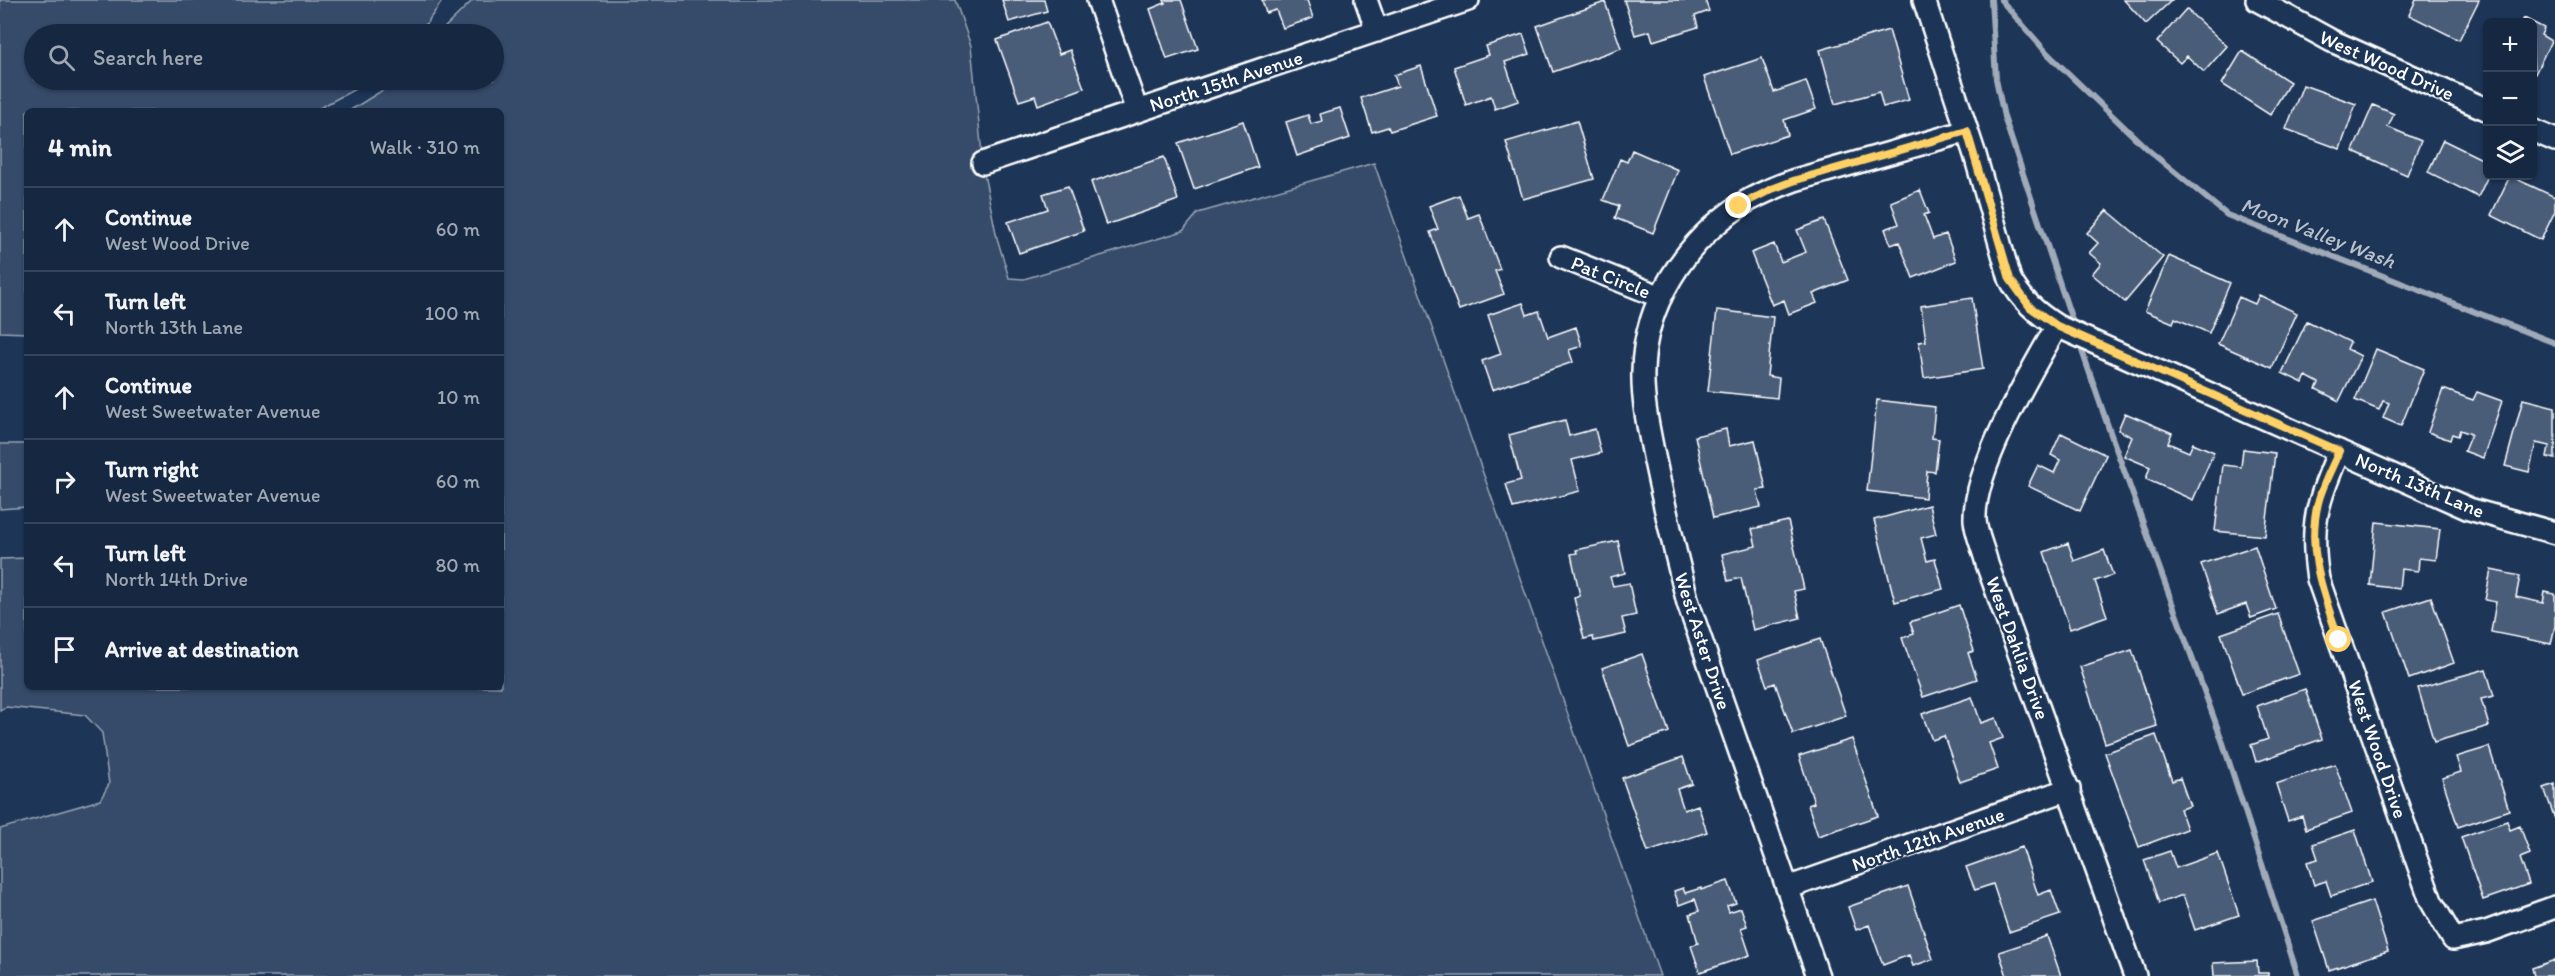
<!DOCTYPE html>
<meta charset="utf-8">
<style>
:root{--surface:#162841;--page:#1f3048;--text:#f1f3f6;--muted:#9ea6b1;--line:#35445a}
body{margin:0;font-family:Itim,sans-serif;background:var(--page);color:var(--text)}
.controls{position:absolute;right:18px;top:18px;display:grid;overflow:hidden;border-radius:9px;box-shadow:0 2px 4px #0004}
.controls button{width:54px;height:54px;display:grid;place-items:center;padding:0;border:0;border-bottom:2px solid var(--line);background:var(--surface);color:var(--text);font:30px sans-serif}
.stop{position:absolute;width:18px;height:18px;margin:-14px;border:4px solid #ffd166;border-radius:50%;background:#fff}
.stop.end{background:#ffd166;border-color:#fff;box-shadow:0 2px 6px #0008}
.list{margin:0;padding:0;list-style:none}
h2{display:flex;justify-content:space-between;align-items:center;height:78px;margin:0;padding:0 24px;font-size:26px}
h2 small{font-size:20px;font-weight:400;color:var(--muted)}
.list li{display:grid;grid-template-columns:39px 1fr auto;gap:18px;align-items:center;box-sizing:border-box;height:84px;padding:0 24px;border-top:2px solid var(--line)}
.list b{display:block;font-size:22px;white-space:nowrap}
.list p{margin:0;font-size:20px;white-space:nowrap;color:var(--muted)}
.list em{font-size:20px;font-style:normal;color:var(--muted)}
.icon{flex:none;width:33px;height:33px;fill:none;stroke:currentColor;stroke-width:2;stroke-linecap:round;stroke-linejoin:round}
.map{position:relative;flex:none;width:2555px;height:976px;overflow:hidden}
.search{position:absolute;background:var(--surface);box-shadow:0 2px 4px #0004;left:24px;top:24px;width:480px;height:66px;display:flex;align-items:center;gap:15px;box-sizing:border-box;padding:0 21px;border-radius:33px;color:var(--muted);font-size:22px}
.panel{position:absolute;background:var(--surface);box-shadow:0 2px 4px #0004;left:24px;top:108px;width:480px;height:582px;border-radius:9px}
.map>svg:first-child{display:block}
.green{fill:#364b69;stroke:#9aa5b4;stroke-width:1.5}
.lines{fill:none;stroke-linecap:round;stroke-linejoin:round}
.stream{stroke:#a0aab8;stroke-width:6}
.building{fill:#4a5d79;stroke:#fff;stroke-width:1.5}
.minor-casing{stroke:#fff;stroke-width:26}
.minor{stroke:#1d3557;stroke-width:21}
.route{stroke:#ffd166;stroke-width:8}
.labels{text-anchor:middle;stroke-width:4.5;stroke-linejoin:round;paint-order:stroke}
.street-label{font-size:20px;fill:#fff;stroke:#1d3557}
.water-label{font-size:21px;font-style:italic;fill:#b8c0ca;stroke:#1d3557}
</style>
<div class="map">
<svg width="2555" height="976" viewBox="0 0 2555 976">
<rect width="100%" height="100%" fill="#1d3557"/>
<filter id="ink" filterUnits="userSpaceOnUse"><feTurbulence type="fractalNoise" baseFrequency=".0167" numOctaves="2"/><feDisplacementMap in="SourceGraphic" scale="12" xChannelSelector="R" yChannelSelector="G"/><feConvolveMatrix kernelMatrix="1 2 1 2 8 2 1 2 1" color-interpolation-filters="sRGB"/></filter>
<g filter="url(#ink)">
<!-- green -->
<path class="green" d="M0,0H443L419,34H34V80H372L314,111H27V333L0,332Z
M473,0H955L971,46L984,174L997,238L1009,278L1024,279L1183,231L1198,213L1374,163L1660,976H0V829L100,800L109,784L102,733L85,715L6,707L0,710V559L27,558V687H501V111H349L399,80H494V34H438Z
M0,444H27V507L0,509Z"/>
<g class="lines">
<!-- stream -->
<path class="stream" d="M1991,0L1996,79L2004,117L2075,329
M2001,0L2047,53L2147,149L2227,215L2555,343
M2079,342L2110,432L2223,743L2298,976"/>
</g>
<!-- building -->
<path class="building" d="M1002,0H1044L1047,11L1009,22Z
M1164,0H1181L1198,49L1167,59L1150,9L1165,3Z
M1262,0H1307L1313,18L1283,28L1276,10L1266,13Z
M1624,0H1705L1709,11L1695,16L1698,27L1653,41L1650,31L1635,35Z
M2124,0H2172L2146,24Z
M2416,0H2479L2459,40L2409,15Z
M1605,2L1621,48L1553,72L1537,26Z
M2186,9L2227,46L2204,72L2187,56L2180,63L2157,42Z
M2524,18L2544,28L2541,35L2551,41L2534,76L2532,22H2522Z
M1047,22L1059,54L1070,50L1084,88L1038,105L1035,96L1019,101L997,40Z
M1889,30L1909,100L1883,107L1879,92L1835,104L1820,50Z
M1523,34L1530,54L1505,62L1518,101L1495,109L1491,96L1466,105L1454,67L1489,55L1486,46Z
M2242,51L2290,82L2270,115L2222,84Z
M1762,58L1774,92L1806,81L1816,109L1784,120L1788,135L1730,154L1704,77Z
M1421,66L1437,116L1390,131L1388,127L1372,132L1361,98L1398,86L1394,75Z
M2303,85L2356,104L2340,149L2286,129Z
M2373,105L2394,114L2388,127L2421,141L2407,175L2353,151Z
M1340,108L1350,138L1297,156L1286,122L1308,115L1311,124L1322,121L1320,114Z
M1243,121L1258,167L1194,189L1178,143Z
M1577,121L1594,179L1523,199L1506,142Z
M2443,140L2488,162V176L2478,197L2428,172Z
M1632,150L1678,170L1653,233L1615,218L1619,206L1603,200L1620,159L1627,162Z
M1164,157L1178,200L1106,225L1091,182Z
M2510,176L2555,197V211L2541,240L2491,215Z
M1068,186L1084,231L1019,253L1008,222L1048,209L1043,194Z
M1920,190L1929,213L1924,215L1933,239L1946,234L1956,261L1913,278L1899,242L1891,245L1885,229L1899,224L1891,202Z
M1459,195L1468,218L1479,214L1500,269L1495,271L1504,294L1459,310L1430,232L1438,229L1429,206Z
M2107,210L2163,257L2125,302L2092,274L2101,263L2089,253L2098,243L2087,233Z
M1824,220L1848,280L1813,294L1817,303L1789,314L1784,300L1772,305L1751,253L1774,244L1781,262L1806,252L1797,230Z
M2169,256L2230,283L2209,333L2175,318L2173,323L2145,311Z
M2259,295L2297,313L2272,368L2218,344L2239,297L2255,304Z
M1972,298L1983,369L1924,378L1919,342L1926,341L1921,306Z
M1523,303L1527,315L1539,311L1548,337L1576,327L1582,346L1569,350L1573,362L1492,390L1482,361L1501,354L1488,315Z
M1717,310L1773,317L1767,376L1779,378L1777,398L1708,391Z
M2307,321L2350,342L2347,349L2361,356L2339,401L2316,389L2319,383L2306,376L2303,383L2282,373Z
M2376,349L2424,369L2401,426L2383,418L2389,403L2383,401L2379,410L2355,400Z
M2443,389L2473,400L2477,392L2502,401L2483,458L2464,451L2471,434L2460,430L2458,436L2452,434L2450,440L2428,432Z
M2523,399L2555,407V459L2547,457L2549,446L2536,443L2529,472L2505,466Z
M1877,400L1935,407L1932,438L1939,439L1935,472L1927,471L1925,498L1867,491Z
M2125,413L2172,433L2168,443L2189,452L2193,443L2214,452L2193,500L2146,479L2150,467L2124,456L2132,437L2118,430Z
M1565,420L1569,436L1595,429L1601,453L1572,460L1580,491L1513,508L1506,484L1521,480L1509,435Z
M1726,429L1729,446L1755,440L1766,489L1757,490L1761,507L1713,518L1695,436Z
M2061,433L2106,455L2080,511L2028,486L2038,465L2054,473L2060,460L2051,455Z
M2243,449L2275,453L2265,536L2215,531L2223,465L2241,467Z
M1929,505L1936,534L1921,538L1927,561L1935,559L1943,589L1895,602L1874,520Z
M1788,521L1804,589L1794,591L1800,618L1753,630L1741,578L1728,581L1722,554L1756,546L1752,529Z
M2376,522L2440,529L2436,560L2419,558L2418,571L2401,569L2399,589L2370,585Z
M1618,541L1625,573L1610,577L1613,586L1629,583L1636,615L1622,618L1626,634L1594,641L1593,637L1584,639L1574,598L1580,596L1571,554L1577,553L1576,550Z
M2068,543L2074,561L2104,550L2113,575L2095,581L2107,616L2070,629L2044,552Z
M2255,546L2276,609L2251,618L2246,604L2218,614L2201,564Z
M2491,570L2520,576L2516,597L2543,603L2545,592L2555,594V626L2551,644L2491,632L2496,602L2485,600Z
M2431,597L2454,663L2409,679L2386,612Z
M1959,605L1974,651L1968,653L1977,679L1923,697L1902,638L1914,634L1910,622Z
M2278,614L2299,674L2242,694L2221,634Z
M1820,639L1846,716L1793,734L1775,683L1767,686L1758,660Z
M2132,650L2157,726L2105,743L2080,667Z
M1642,654L1669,732L1629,746L1602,668Z
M2486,669L2494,696L2481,699L2489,726L2434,742L2418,688Z
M2305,689L2322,739L2256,762L2251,745L2268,739L2257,706Z
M1972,697L1981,723L1996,718L2003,738L1989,743L1998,769L1960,782L1944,736L1932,740L1922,714Z
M2156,735L2172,781L2180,778L2190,806L2180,809L2187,829L2139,847L2105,753Z
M1852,739L1878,816L1818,836L1808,805L1814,803L1799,756Z
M2489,747L2509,810L2458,827L2442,778L2461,772L2456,757Z
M1683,757L1692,784L1677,789L1684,810L1698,805L1707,832L1648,852L1622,778Z
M2335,764L2352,813L2306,829L2302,816L2288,821L2276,784Z
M2555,784V819L2544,788Z
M2507,821L2510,830L2520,826L2530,854L2520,858L2529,884L2483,900L2461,837Z
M2355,830L2372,882L2331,896L2326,881L2314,885L2307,862L2318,859L2313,844Z
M2022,847L2038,895L2051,890L2060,915L2009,932L1993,884L1975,890L1966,867Z
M2170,851L2176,868L2218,853L2239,915L2195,930L2183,895L2159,903L2144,860Z
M1728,881L1736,903L1727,906L1729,912L1741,908L1747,926L1741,928L1750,955L1700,972L1691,946L1698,943L1690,914L1699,911L1695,899L1679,905L1674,891L1683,888L1685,893L1701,888V890Z
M1908,886L1933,959L1913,966L1909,955L1883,965L1869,925L1856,930L1848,907Z
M2372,901L2388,951L2329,970L2313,921Z
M2047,936L2061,976H2007L1999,952Z
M2555,960V976H2534L2532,968Z
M2257,961L2258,973H2268V976H2214L2213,963Z"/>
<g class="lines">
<!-- minor casing -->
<g class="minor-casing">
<path id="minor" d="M1098,0L1137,111
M1366,0L1377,31
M1924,0L1975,155L2010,279C2021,300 2037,313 2057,326L2469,509L2555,533
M2257,0L2332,41L2488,110
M2532,130L2555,140
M983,163L1468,0
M1561,257L1661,297
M2057,326C2031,371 1973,469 1975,520C1976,534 1984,550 1987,564L2135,976
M2339,451C2318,502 2309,523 2318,579L2431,901L2453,939L2486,932L2555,907
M1787,888L2069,789
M1818,976L1688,603C1676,556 1665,509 1655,461C1649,431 1642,401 1643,371C1644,305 1685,243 1738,207C1755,195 1776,187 1795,180L1967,131"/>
</g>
<!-- minor -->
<use href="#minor" class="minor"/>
</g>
</g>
<g class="lines" filter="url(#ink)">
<!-- route -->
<path class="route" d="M1739,206L1772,189L1796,180L1967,131L2010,279L2030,307L2057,326L2339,451C2332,468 2322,486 2318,503C2306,552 2324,595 2339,640"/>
</g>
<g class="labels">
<!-- street labels -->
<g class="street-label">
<text transform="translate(2387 65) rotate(24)" y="7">West Wood Drive</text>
<text transform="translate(1226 81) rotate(-18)" y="7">North 15th Avenue</text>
<text transform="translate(1611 277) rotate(22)" y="7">Pat Circle</text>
<text transform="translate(2420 485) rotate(23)" y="7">North 13th Lane</text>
<text transform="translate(1703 641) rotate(72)" y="7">West Aster Drive</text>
<text transform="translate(2018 648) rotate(70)" y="7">West Dahlia Drive</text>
<text transform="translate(2378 749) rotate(71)" y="7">West Wood Drive</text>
<text transform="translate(1928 839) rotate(-19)" y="7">North 12th Avenue</text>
</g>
<!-- water labels -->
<g class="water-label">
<text transform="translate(2318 233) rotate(21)" y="7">Moon Valley Wash</text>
</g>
</g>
</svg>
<div class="controls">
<button>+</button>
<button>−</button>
<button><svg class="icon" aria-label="layers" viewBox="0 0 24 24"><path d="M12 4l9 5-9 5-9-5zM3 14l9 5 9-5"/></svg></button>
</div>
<div class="stop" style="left:2339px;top:640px"></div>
<div class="stop end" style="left:1739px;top:206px"></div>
<div class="search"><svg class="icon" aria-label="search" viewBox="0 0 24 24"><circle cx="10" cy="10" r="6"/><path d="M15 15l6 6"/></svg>Search here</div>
<section class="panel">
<h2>4 min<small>Walk · 310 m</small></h2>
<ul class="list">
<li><svg class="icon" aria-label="ahead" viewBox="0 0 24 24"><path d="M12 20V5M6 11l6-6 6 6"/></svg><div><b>Continue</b><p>West Wood Drive</p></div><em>60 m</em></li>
<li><svg class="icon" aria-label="left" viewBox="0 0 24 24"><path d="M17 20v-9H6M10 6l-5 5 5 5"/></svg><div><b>Turn left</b><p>North 13th Lane</p></div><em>100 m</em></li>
<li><svg class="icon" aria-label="ahead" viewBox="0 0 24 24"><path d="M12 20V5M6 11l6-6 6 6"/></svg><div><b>Continue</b><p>West Sweetwater Avenue</p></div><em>10 m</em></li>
<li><svg class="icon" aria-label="right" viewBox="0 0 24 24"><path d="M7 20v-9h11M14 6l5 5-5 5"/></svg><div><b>Turn right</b><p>West Sweetwater Avenue</p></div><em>60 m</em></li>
<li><svg class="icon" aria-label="left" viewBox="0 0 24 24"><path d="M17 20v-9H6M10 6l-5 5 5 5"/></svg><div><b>Turn left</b><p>North 14th Drive</p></div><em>80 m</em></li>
<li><svg class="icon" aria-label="arrive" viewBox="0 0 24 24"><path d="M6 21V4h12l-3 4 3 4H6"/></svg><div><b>Arrive at destination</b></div></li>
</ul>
</section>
</div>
